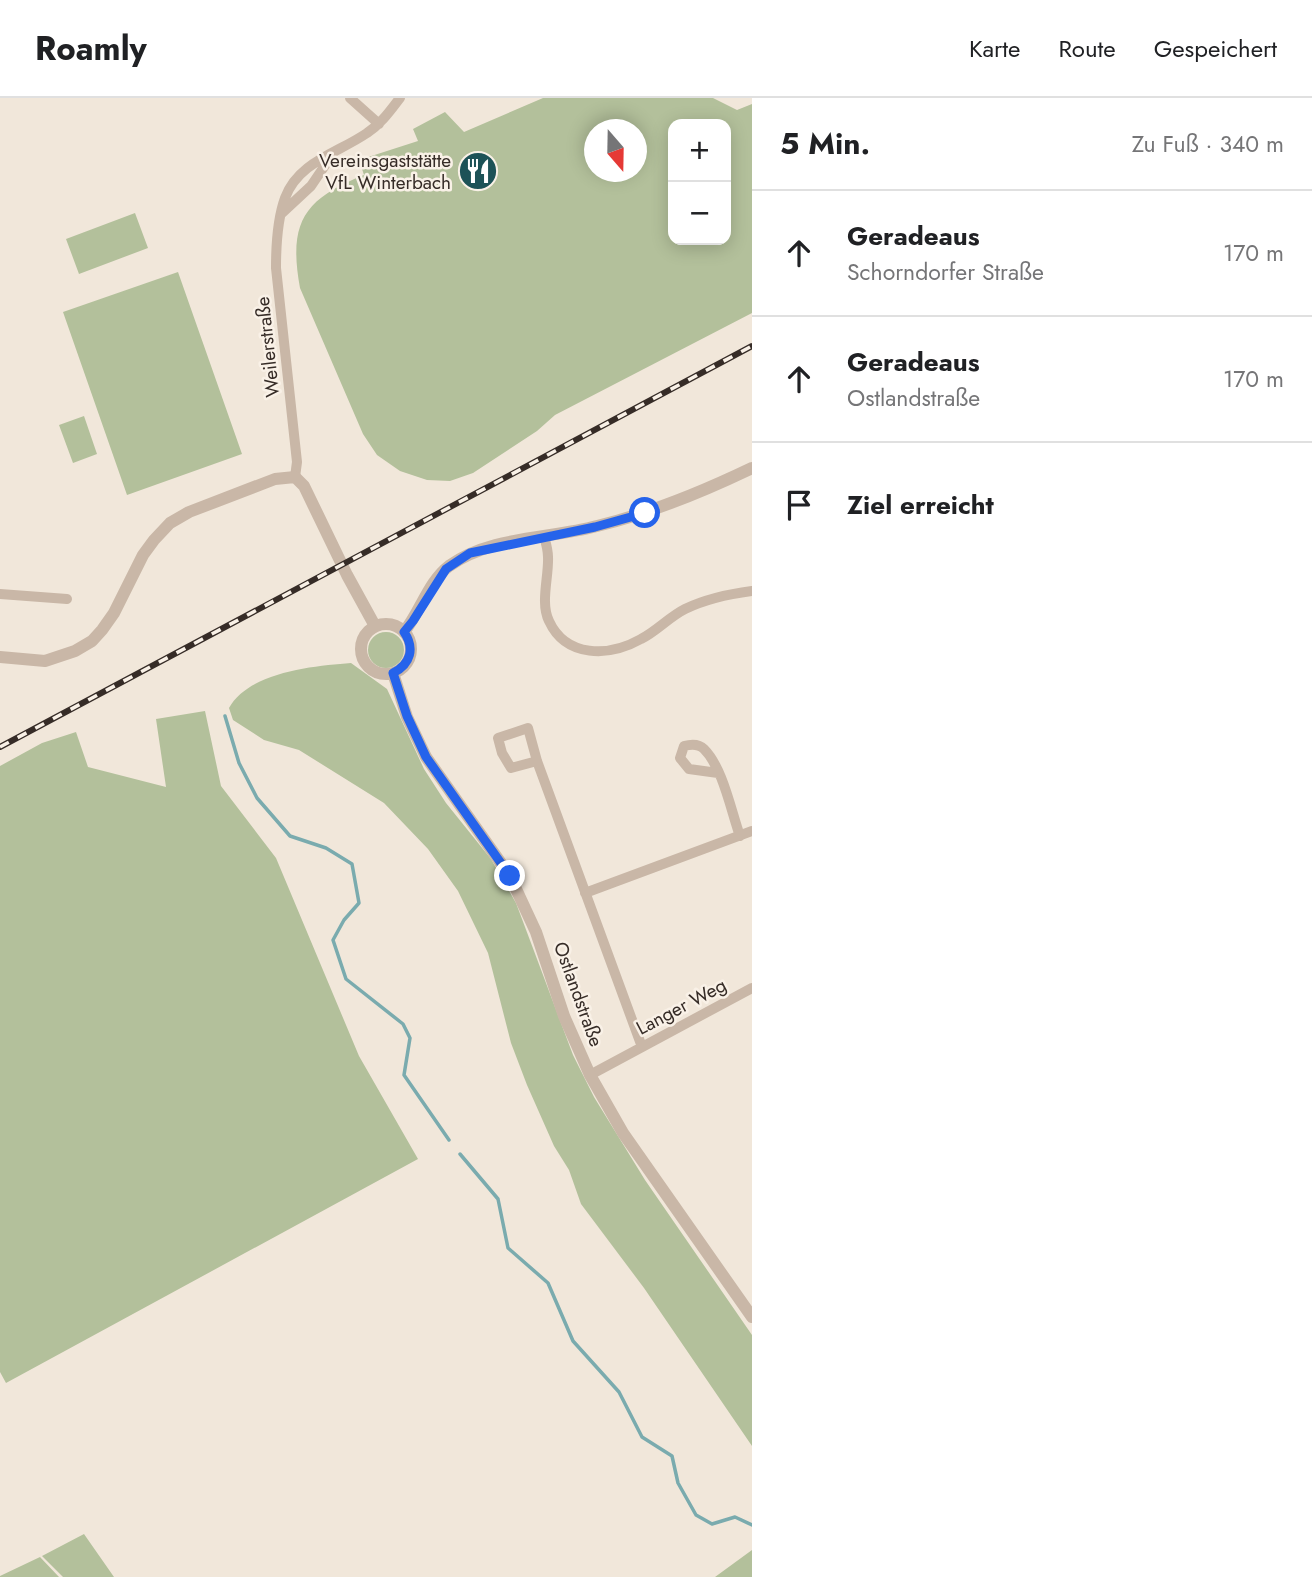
<!DOCTYPE html>
<html lang="de">
<meta charset="utf-8">
<style>
:root{--surface:#fff;--page:#f2f2f2;--text:#202124;--muted:#757577;--line:#e0e0e0}
body{margin:0;font-family:Jost,sans-serif;background:var(--page);color:var(--text)}
.controls{position:absolute;right:21px;top:21px;display:grid;overflow:hidden;border-radius:14px;box-shadow:0 4px 18px #0003}
.controls button{width:63px;height:63px;display:grid;place-items:center;padding:0;border:0;border-bottom:2px solid var(--line);background:var(--surface);color:var(--text);font:35px sans-serif}
.compass{position:absolute;left:584px;top:21px;width:63px;height:63px;border-radius:50%;background:var(--surface);box-shadow:0 4px 18px #0003;rotate:160deg}
.stop{position:absolute;width:21px;height:21px;margin:-16px;border:5px solid #2563eb;border-radius:50%;background:#fff}
.stop.end{background:#2563eb;border-color:#fff;box-shadow:0 2px 7px #0008}
.list{margin:0;padding:0;list-style:none}
h2{display:flex;justify-content:space-between;align-items:center;height:91px;margin:0;padding:0 28px;font-size:30px}
h2 small{font-size:23px;font-weight:400;color:var(--muted)}
.list li{display:grid;grid-template-columns:46px 1fr auto;gap:21px;align-items:center;box-sizing:border-box;height:126px;padding:0 28px;border-top:2px solid var(--line)}
.list b{display:block;font-size:26px;white-space:nowrap}
.list p{margin:0;font-size:23px;white-space:nowrap;color:var(--muted)}
.list em{font-size:23px;font-style:normal;color:var(--muted)}
.icon{flex:none;width:38px;height:38px;fill:none;stroke:currentColor;stroke-width:2;stroke-linecap:round;stroke-linejoin:round}
.map{position:relative;flex:none;width:752px;height:1479px;overflow:hidden}
header{display:flex;align-items:center;gap:42px;box-sizing:border-box;height:98px;padding:0 35px;background:var(--surface);border-bottom:2px solid var(--line)}
header strong{font-size:33px}
nav{display:flex;gap:38px;margin-inline-start:auto;font-size:24px}
main{display:flex}
aside{flex:1;background:var(--surface)}
.map>svg:first-child{display:block}
.green{fill:#b3c09b;fill-rule:evenodd}
.lines{fill:none;stroke-linecap:round;stroke-linejoin:round}
.stream{stroke:#7aabae;stroke-width:3.5}
.minor{stroke:#c9b7a7;stroke-width:10}
.tertiary{stroke:#c9b7a7;stroke-width:12}
.rail-casing{stroke:#362c27;stroke-width:6}
.rail{stroke:#f9f1e7;stroke-width:3.5;stroke-dasharray:10;stroke-linecap:butt}
.route{stroke:#2563eb;stroke-width:9}
.labels{text-anchor:middle;stroke-width:5;stroke-linejoin:round;paint-order:stroke}
.poi-label{font-size:19px;fill:#362c27;stroke:#f9f1e7;text-anchor:end}
.street-label{font-size:19px;fill:#362c27;stroke:#f9f1e7}
</style>
<header>
<strong>Roamly</strong>
<nav><a>Karte</a><a>Route</a><a>Gespeichert</a></nav>
</header>
<main>
<div class="map">
<svg width="752" height="1479" viewBox="0 0 752 1479">
<rect width="100%" height="100%" fill="#f1e7da"/>
<!-- green -->
<path class="green" d="M543,0H713L737,12L752,6V215L555,317L537,333L473,375L450,383L427,382L400,373L377,357L363,336L300,190C288,124 304,101 364,77L359,62L418,43L413,31L445,14L464,34ZM673,26H726V142H673ZM594,32H636V74H594Z
M135,115L148,150L79,176L66,141Z
M178,174L242,356L127,397L63,214Z
M84,318L97,356L73,365L59,327Z
M368 552a18 18 0 1 1 36 0a18 18 0 1 1-36 0Z
M351,565L387,591L424,671L446,705L491,761L516,805L573,957L594,999L645,1082L752,1237V1348L644,1190L581,1106L569,1072L554,1048L527,987L511,945L488,855L458,793L428,751L384,705L299,652L264,642L233,622L229,610C249,574 313,568 351,565Z
M205,613L221,688L276,760L359,958L418,1061L6,1285L0,1274V668L42,645L76,634L88,669L166,689L156,621Z
M84,1436L114,1479H63L42,1458Z
M752,1452V1479H715Z
M40,1459L59,1479H0V1478Z"/>
<g class="lines">
<!-- stream -->
<path class="stream" d="M225,618L239,665L257,700L290,738L326,750L352,766L359,805L344,822L333,842L346,881L403,926L410,940L404,977L449,1042
M460,1056L498,1101L508,1150L548,1185L573,1243L619,1294L642,1339L672,1358L678,1385L696,1417L712,1426L735,1419L752,1427"/>
<!-- minor -->
<path class="minor" d="M350,0L379,26
M282,115L311,88L332,57
M295,379L297,364L276,170C276,147 277,122 285,100C298,64 338,55 367,35C381,26 390,13 400,0
M544,438C546,445 548,452 548,459C549,478 540,505 549,523C566,560 609,559 641,541C657,533 669,519 685,511C706,501 729,496 752,493
M0,496L67,501
M537,663L511,670L502,655L498,640L528,630L537,663L642,949
M718,675L689,671L680,660L684,648C691,646 698,645 704,651C723,670 731,713 740,738
M585,795L752,733
M590,977L752,890"/>
<!-- tertiary -->
<path class="tertiary" d="M361 551a25 25 0 1 1 50 0a25 25 0 1 1-50 0Z
M404,534C420,514 429,483 449,468C491,438 549,441 597,428C652,415 702,394 752,370
M0,559L45,563L75,553L92,543L102,532L114,515L143,457L154,442L170,425L189,414L275,381L295,379L304,388L347,477L375,528
M393,575L407,619L426,659L510,778L536,834L564,918L590,977L623,1035L752,1219"/>
<!-- rail casing -->
<g class="rail-casing">
<path id="rail" d="M0,649L752,248"/>
</g>
<!-- rail -->
<use href="#rail" class="rail"/>
</g>
<g class="lines">
<!-- route -->
<path class="route" d="M510,778L426,659L407,618L393,575C411,566 415,550 404,534L413,523L446,471L470,455L595,429L645,415"/>
</g>
<!-- icons -->
<defs>
<g id="restaurant-disc" transform="scale(2.0125)"><circle r="9.5" fill="#1d5257" stroke="#f9f1e7"/><path d="M-5-6h1v4h1v-4h1v4h1v-4h1v5L-1.5 .5V6h-2V.5L-5-1ZM5-6V6H3V1.5H1.5Q1.5-4 5-6Z" fill="#fff"/></g>
</defs>
<g fill-rule="evenodd">
<use href="#restaurant-disc" x="478" y="73"/>
</g>
<g class="labels">
<!-- poi labels -->
<g class="poi-label">
<text x="451" y="69">Vereinsgaststätte<tspan x="451" dy="22">VfL Winterbach</tspan></text>
</g>
<!-- street labels -->
<g class="street-label">
<text transform="translate(267 249) rotate(-96)" y="7">Weilerstraße</text>
<text transform="translate(579 896) rotate(70)" y="7">Ostlandstraße</text>
<text transform="translate(681 908) rotate(-28)" y="7">Langer Weg</text>
</g>
</g>
</svg>
<div class="controls">
<button>+</button>
<button>−</button>
</div>
<svg class="compass" viewBox="-18 -18 36 36"><path d="M0-13l5 13h-10z" fill="#e53935"/><path d="M0 13l5-13h-10z" fill="#757577"/></svg>
<div class="stop" style="left:645px;top:415px"></div>
<div class="stop end" style="left:510px;top:778px"></div>
</div>
<aside>
<h2>5 Min.<small>Zu Fuß · 340 m</small></h2>
<ul class="list">
<li><svg class="icon" aria-label="ahead" viewBox="0 0 24 24"><path d="M12 20V5M6 11l6-6 6 6"/></svg><div><b>Geradeaus</b><p>Schorndorfer Straße</p></div><em>170 m</em></li>
<li><svg class="icon" aria-label="ahead" viewBox="0 0 24 24"><path d="M12 20V5M6 11l6-6 6 6"/></svg><div><b>Geradeaus</b><p>Ostlandstraße</p></div><em>170 m</em></li>
<li><svg class="icon" aria-label="arrive" viewBox="0 0 24 24"><path d="M6 21V4h12l-3 4 3 4H6"/></svg><div><b>Ziel erreicht</b></div></li>
</ul>
</aside>
</main>
